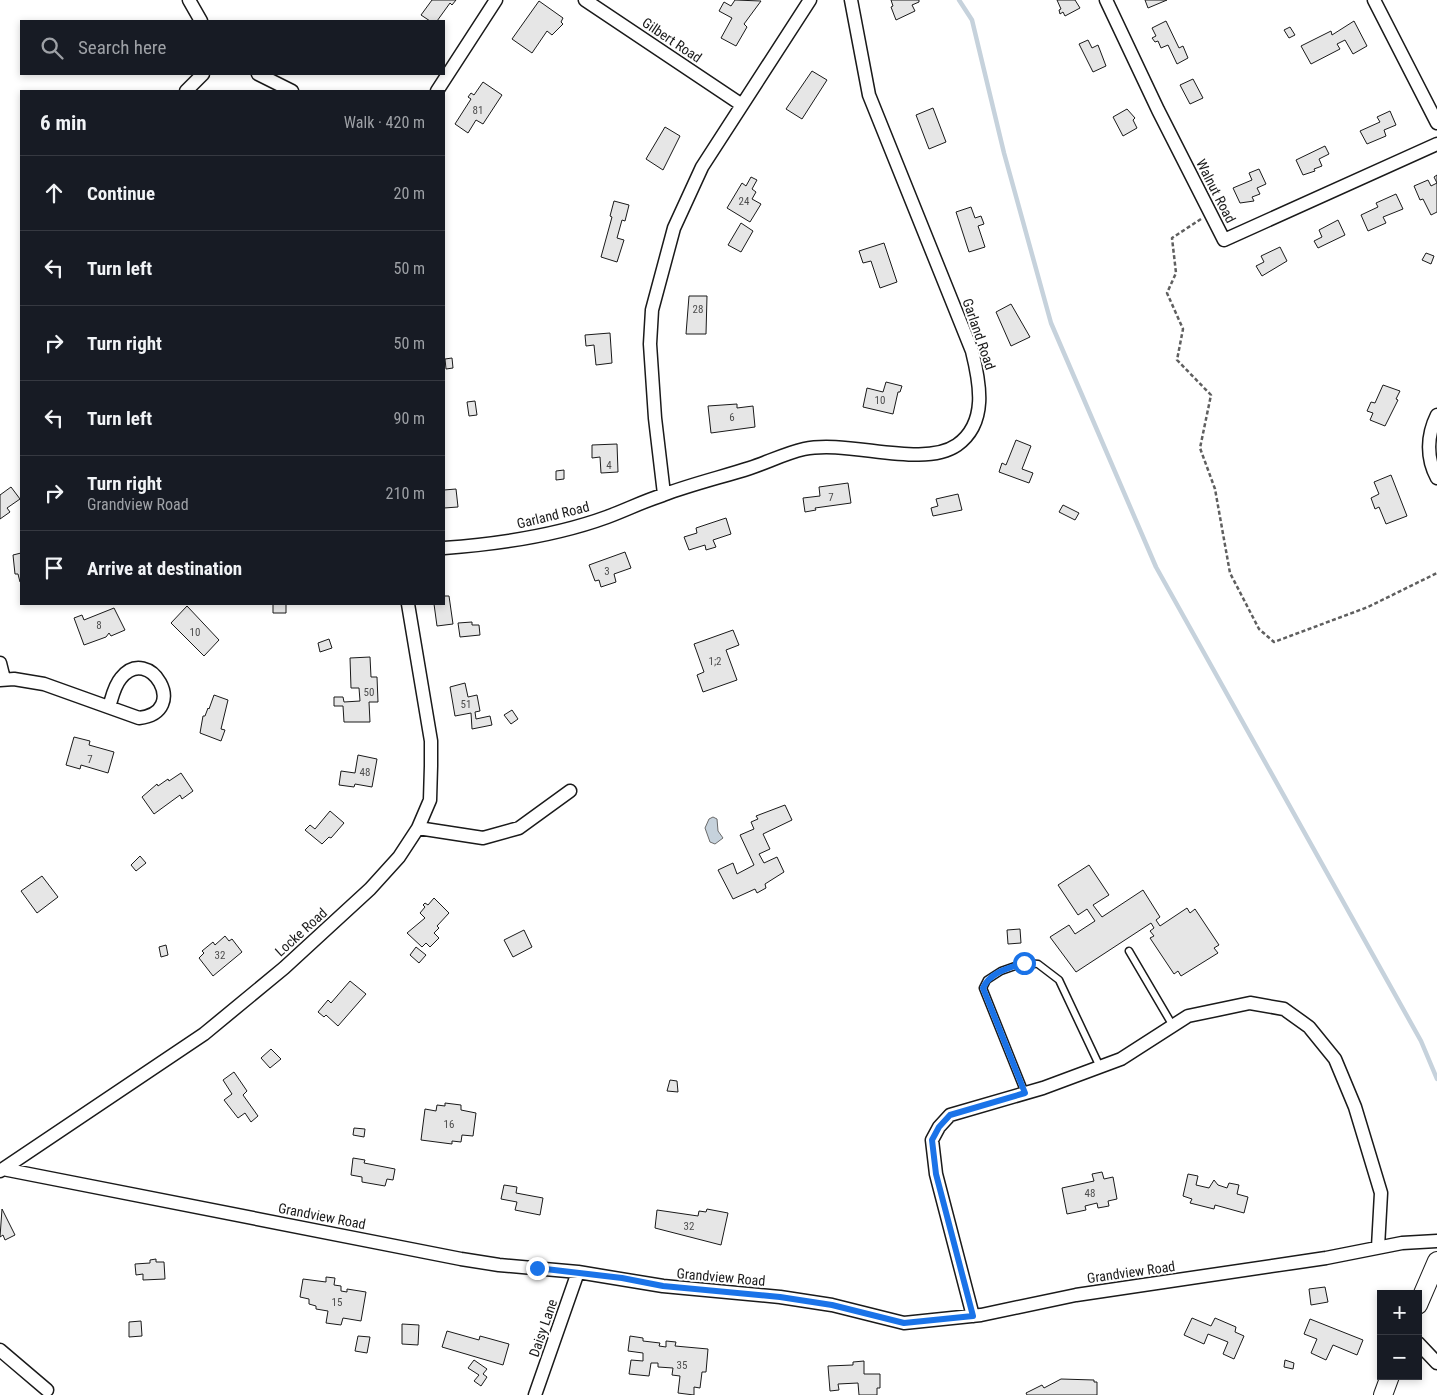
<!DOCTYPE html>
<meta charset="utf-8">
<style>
:root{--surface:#171b24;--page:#20242c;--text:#f1f3f6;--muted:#9ea1a6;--line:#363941}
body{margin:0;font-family:"Roboto Condensed",sans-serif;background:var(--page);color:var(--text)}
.controls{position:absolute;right:15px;bottom:15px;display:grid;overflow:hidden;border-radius:0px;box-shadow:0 2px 8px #0003}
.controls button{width:45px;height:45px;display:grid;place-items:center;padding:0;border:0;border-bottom:1px solid var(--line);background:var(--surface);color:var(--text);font:25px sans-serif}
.stop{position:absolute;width:15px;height:15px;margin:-11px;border:4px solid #1a73e8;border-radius:50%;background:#fff}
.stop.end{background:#1a73e8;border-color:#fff;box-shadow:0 1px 5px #0008}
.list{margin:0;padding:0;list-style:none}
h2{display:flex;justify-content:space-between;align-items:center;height:65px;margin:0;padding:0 20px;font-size:21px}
h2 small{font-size:16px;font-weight:400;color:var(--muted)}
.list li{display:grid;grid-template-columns:32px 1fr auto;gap:15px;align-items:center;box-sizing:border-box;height:75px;padding:0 20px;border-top:1px solid var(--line)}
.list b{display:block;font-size:19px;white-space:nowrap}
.list p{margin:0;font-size:16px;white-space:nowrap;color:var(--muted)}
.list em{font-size:16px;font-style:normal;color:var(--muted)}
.icon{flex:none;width:28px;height:28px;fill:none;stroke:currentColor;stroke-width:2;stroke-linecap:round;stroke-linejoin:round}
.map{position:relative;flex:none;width:1437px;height:1395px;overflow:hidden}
.search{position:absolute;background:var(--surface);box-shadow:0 2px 8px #0003;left:20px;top:20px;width:425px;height:55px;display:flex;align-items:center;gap:12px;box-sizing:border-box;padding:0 18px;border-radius:0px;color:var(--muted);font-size:19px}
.panel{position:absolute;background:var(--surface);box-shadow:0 2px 8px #0003;left:20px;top:90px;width:425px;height:515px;border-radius:0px}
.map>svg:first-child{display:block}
.water{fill:#c6d2dc;stroke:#6a6a6a}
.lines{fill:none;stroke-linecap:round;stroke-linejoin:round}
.stream{stroke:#c6d2dc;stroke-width:4.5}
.building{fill:#e6e6e6;stroke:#1a1a1a}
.service-casing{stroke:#1a1a1a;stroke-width:9}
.minor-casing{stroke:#1a1a1a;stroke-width:15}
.secondary-casing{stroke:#1a1a1a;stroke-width:20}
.path{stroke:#5f5f5f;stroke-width:2.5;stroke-dasharray:4 2.5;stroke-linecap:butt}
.service{stroke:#fff;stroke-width:6}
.minor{stroke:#fff;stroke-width:12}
.secondary{stroke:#fff;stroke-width:18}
.route{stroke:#1a73e8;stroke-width:6}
.labels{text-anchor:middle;stroke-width:4;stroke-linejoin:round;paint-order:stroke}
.number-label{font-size:11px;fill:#4d4d4d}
.street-label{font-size:14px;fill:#1a1a1a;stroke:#fff}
</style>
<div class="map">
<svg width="1437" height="1395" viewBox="0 0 1437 1395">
<rect width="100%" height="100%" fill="#fff"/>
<!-- water -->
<path class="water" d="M713,817L717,819L718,831L723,838L715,844L710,842L705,828L709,819Z"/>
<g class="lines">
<!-- stream -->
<path class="stream" d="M959,0L972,20L1004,153L1051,323L1156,567L1421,1041L1437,1079"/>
</g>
<!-- building -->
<path class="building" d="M432,0H456L452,5L450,3L437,21H430L421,15Z
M735,0L761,1L744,24L747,27L736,46L721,38L732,18L719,11L724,2L731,6Z
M891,0H919V2L912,5L915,11L896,20L891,7L893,6Z
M1057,0H1075L1080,8L1065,16L1063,12L1060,14L1059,10L1061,9Z
M1145,0H1167L1148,8Z
M539,1L563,18L561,22L563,24L552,35L547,31L532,53L512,39Z
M1166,21L1179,48L1183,46L1188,58L1177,64L1168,45L1161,48L1158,41L1155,42L1152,38L1156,36L1152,28Z
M1354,21L1367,46L1353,54L1345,40L1337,44L1340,49L1311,64L1301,46L1331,31L1332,35Z
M1290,27L1295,35L1289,38L1284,30Z
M1088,40L1092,48L1098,45L1106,66L1093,72L1079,44Z
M812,71L827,80L802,119L786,109Z
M1193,79L1203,98L1190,104L1180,85Z
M483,82L502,95L483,124L476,120L468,133L455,124L471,99L468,97L471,93L474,95Z
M933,108L946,142L929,149L916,115Z
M1127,109L1135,118L1133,120L1137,128L1123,136L1113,117Z
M1390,111L1396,125L1384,130L1386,136L1367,144L1360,131L1380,122L1377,117Z
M665,127L680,136L663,170L646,159Z
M1325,146L1329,154L1319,159L1322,166L1314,169L1315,171L1303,175L1296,160Z
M1259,169L1266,184L1257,188L1260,194L1252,197L1254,201L1240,203L1233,188L1252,180L1249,173Z
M1437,175V212L1431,215L1423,199L1420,200L1414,186L1428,180L1431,186L1437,183L1434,177Z
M751,177L757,180L752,189L756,192L752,199L761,204L750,222L727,208L742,183L746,186Z
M1396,194L1403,209L1383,217L1386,223L1368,231L1361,215L1378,207L1376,203Z
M614,201L629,205L625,221L622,220L617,238L624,240L617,262L601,257L612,217L610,216Z
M971,207L975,218L981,216L984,224L978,226L985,247L969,252L956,212Z
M1338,220L1345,235L1318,248L1314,241L1322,237L1319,230Z
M741,223L753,231L741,252L728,245Z
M884,243L897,282L880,288L871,261L863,263L859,251Z
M1280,247L1287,261L1262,276L1256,266L1264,262L1261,256Z
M1426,253L1434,256L1431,264L1422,260Z
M689,296H707L706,334H686Z
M1011,304L1030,337L1011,346L996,312Z
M610,333L612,363L596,365L594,345L586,346L585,335Z
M452,358L453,368L446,369L445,359Z
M886,382L902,386L900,392H898L893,414L863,407L867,388L883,392Z
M1383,385L1400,391L1396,399L1398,400L1385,426L1370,420L1373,413L1367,411L1371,402L1375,403Z
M475,401L477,415L469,416L467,402Z
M737,404V408L753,406L755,427L711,433L708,406Z
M1016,440L1031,446L1022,469L1033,473L1029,483L999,472L1002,463L1006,465Z
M617,444L618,472L601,473L600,457L592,458V445Z
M564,470V479L556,480V471Z
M1391,475L1407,516L1386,524L1379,507L1375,509L1371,498L1379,494L1374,482Z
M848,483L851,503L815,508L816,510L805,512L803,498L820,496L819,487Z
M11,487L20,499L7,508L10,512L0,519V495Z
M456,489L458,507L444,508V490Z
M958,494L962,510L933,516L931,508L938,506L936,499Z
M1063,505L1079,513L1075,520L1059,512Z
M726,518L731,534L713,540L716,547L706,550L705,545L689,550L684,537L697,533L696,528Z
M625,552L631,568L614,574L616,582L601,587L599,580L595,581L589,565Z
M21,553V582H20L18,574H15L13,555Z
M444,596H449L453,624L437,626L434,604H444Z
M273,604H286V613H273Z
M187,606L219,640L204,656L171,623Z
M114,608L125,630L111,636L109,633L106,637L84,645L74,618L82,615L84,620Z
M472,622V625H479L480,635L460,637L458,623Z
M733,630L739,645L726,650L737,680L703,692L697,675L704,672L694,644Z
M329,639L332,648L320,652L318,643Z
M370,657L371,677H377L378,702H369L370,722H344L343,706H334V697H343L344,702L360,701L359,688H351L350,658Z
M465,683L468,697L477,695L480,711L475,712L476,719L490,716L492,725L472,729L471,713L455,716L450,687Z
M214,695L228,700L221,729L225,730L221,741L200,733L203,716H205L208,708L209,709Z
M512,710L518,719L511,724L504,715Z
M74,737L90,741L89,745L114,752L108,773L81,765L80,769L66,765Z
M358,755L377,759L372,787L355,784L354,787L339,785L341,771L355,773Z
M181,773L193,791L182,799L180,795L154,814L142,797L157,784L158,786L168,779L169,781Z
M785,805L792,820L763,834L770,849L759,854L764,863L777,857L784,872L765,884L766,888L757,893L755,889L733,899L718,870L733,863L737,874L754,865L740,835L754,829L751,822L758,819L756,816Z
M330,811L344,823L331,838L329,837L322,844L305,830L310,825L315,829Z
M140,856L146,863L136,871L131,865Z
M1089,865L1109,895L1093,905L1102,917L1143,890L1160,917L1156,920L1160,926L1187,908L1190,913L1195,909L1219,945L1214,948L1218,953L1181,976L1178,971L1174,974L1150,938L1154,936L1150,931L1154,928L1151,923L1076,972L1050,937L1069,925L1075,934L1095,921L1087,909L1078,915L1058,885Z
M42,876L58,897L37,913L21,891Z
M434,898L449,913L437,926L439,928L434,933L439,938L430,947L426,943L422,947L407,933L425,918L420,913L425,907L423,905L425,903L428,905Z
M1020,929L1021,943L1008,944L1007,930Z
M524,930L532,947L513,957L504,940Z
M225,936L229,941L232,939L242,952L213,976L199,958L204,953L202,951L213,942L215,945Z
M166,945L168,955L161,957L159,947Z
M416,947L426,955L419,963L410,955Z
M350,981L366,994L338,1026L326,1015L324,1017L318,1012L328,1000L331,1003Z
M271,1049L281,1059L270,1068L261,1058Z
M234,1072L247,1091L243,1095L258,1116L251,1122L245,1113L238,1118L224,1100L232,1094L223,1080Z
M670,1080L677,1081L678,1092L667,1091Z
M445,1103L461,1105V1110L476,1113L473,1136L462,1135L461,1142L452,1141V1144L421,1140L425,1109L436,1111L437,1105L445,1106Z
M354,1128L365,1129L364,1137L353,1135Z
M353,1158L365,1160L364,1163L395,1169L393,1180L387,1179L385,1186L362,1182V1177L351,1175Z
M1102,1172L1104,1179L1113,1177L1117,1199L1108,1201L1109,1206L1098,1208L1097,1203L1085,1206L1086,1210L1067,1214L1062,1188L1094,1181L1092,1174Z
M1188,1174L1198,1176L1196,1185L1209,1188L1214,1180L1218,1185L1227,1188L1229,1183L1239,1185L1237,1194L1248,1197L1244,1213L1215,1205L1214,1209L1190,1203L1192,1199L1183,1196Z
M504,1185L517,1187L516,1193L543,1198L540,1215L515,1210L517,1202L501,1199Z
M2,1209L15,1235L5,1240L3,1235L0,1237Z
M707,1209L728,1213L721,1245L655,1228L657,1210L698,1216L699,1211L706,1212Z
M156,1259V1262H164L165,1279L143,1280V1274L136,1275L135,1264L150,1263V1260Z
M326,1277L335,1278L334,1285L341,1286V1291L347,1292V1289L366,1292L361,1321L343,1318L341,1325L326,1323L328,1311L316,1309V1306L309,1304V1299L300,1297L303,1279L326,1282Z
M1325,1287L1328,1302L1311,1305L1309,1289Z
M1192,1318L1211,1326L1215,1318L1236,1327L1235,1332L1244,1336L1234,1359L1223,1354L1228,1342L1208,1334L1204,1344L1184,1335Z
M1310,1319L1363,1340L1357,1355L1333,1345L1326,1360L1311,1353L1317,1339L1304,1334Z
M141,1321L142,1336L129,1337V1322Z
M402,1324L419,1325L418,1345L402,1344Z
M447,1331L479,1340L480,1336L509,1344L503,1365L442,1347Z
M358,1336L370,1337L367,1353L355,1351Z
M630,1336L643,1338V1341L660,1343L659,1346L666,1347V1341L676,1342L675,1346L708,1349L706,1372H702L700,1388L694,1387V1395L678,1393L680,1376L672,1375L673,1368L658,1367V1363H651L649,1376L629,1374L631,1360L643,1361V1353L628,1351Z
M474,1360L487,1369L483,1374L487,1377L481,1386L474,1381L479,1375L468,1368Z
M1285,1360L1294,1363L1293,1369L1284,1367Z
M864,1361V1374H880V1388H877V1395H859L858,1383L838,1384L839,1390L830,1391L828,1366L853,1365V1362Z
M1061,1379L1094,1380V1382H1097V1395H1027L1026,1393L1042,1385L1044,1388Z"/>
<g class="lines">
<!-- service casing -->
<g class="service-casing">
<path id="service" d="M1129,951L1173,1026
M1025,1093L983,988L987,980L1001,971L1024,963L1038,964L1059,980L1100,1067"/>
</g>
<!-- minor casing -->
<g class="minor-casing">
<path id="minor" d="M189,0L201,21
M585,0L742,105
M1106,0L1158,110L1224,240L1437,144
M1374,0L1437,123
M258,74L292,91
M186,91L203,74
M437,91L496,0
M1437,415C1427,435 1426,458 1437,478
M664,494L655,418L650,344L652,310L674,228L702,167L810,0
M444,548C499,544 555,536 607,517C626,510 644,501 663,495C692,484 722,477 750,468C768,462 786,453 804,449C848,439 922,469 957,445C988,423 980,383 972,351L869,95L851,0
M0,663L4,679
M0,680L14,679L44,684L139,718C191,712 149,643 121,678C114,686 112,698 109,707
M418,828L483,838L519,828L570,791
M3,1169L461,1259L499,1265L578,1272L663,1286L780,1297L832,1305L904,1323L981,1315L1076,1295L1326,1258L1402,1243L1437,1241
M0,1171L204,1034L284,968L370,889L399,857L418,828L430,800L431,766V741L408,604
M973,1316L936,1174L932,1140L939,1127L950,1115L1043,1088L1121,1059L1188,1016L1250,1003L1284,1009L1309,1027L1335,1059L1355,1107L1381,1193L1378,1247
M1418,1343L1437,1363
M0,1350L47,1390
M535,1395L578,1272"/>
</g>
<!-- secondary casing -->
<g class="secondary-casing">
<path id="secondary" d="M1418,1305L1437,1261
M1383,1395L1390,1376"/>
</g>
<!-- path -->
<path class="path" d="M1201,219L1172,238L1176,273L1167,293L1183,329L1177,360L1211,395L1200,448L1215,489L1230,573L1259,629L1274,642L1368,607L1437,573"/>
<!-- service -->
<use href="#service" class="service"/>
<!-- minor -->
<use href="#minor" class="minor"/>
<!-- secondary -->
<use href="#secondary" class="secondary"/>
</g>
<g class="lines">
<!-- route -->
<path class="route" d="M537,1268L622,1278L663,1286L780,1297L832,1305L904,1323L973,1316L936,1174L932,1140L939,1127L950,1115L1025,1093L983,988C990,972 1009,968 1024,963"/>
</g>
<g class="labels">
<!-- number labels -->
<g class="number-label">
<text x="478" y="114">81</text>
<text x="744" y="205">24</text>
<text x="698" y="313">28</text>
<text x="880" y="404">10</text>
<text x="732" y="421">6</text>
<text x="609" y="469">4</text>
<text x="831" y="501">7</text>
<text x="607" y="575">3</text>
<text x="99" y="629">8</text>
<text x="195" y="636">10</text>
<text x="715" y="665">1;2</text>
<text x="369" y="696">50</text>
<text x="466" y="708">51</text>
<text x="90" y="763">7</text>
<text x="365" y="776">48</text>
<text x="220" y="959">32</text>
<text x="449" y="1128">16</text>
<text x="1090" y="1197">48</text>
<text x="689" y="1230">32</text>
<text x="337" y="1306">15</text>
<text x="682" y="1369">35</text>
</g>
<!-- street labels -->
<g class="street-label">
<text transform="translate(672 40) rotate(34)" y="5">Gilbert Road</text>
<text transform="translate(1216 191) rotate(63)" y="5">Walnut Road</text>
<text transform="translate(979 334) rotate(71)" y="5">Garland Road</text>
<text transform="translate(553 515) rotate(-14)" y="5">Garland Road</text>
<text transform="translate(301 932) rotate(-42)" y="5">Locke Road</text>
<text transform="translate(322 1216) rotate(11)" y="5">Grandview Road</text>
<text transform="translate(1131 1272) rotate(-8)" y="5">Grandview Road</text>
<text transform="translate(721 1277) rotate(5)" y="5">Grandview Road</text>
<text transform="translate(543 1328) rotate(-71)" y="5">Daisy Lane</text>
</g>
</g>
</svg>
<div class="controls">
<button>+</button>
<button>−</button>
</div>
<div class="stop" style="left:1024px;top:963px"></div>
<div class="stop end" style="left:537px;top:1268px"></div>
<div class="search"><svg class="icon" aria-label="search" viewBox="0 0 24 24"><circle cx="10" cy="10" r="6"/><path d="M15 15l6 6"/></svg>Search here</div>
<section class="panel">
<h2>6 min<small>Walk · 420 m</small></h2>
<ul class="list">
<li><svg class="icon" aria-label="ahead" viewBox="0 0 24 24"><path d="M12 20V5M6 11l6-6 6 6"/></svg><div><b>Continue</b></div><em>20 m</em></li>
<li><svg class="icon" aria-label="left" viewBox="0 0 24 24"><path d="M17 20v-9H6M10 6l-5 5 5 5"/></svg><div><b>Turn left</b></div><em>50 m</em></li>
<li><svg class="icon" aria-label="right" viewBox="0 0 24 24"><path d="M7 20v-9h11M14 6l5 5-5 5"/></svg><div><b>Turn right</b></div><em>50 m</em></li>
<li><svg class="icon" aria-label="left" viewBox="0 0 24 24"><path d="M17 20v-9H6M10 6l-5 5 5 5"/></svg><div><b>Turn left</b></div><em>90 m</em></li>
<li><svg class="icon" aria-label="right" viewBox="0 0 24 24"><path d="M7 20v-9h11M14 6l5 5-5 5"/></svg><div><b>Turn right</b><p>Grandview Road</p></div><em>210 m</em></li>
<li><svg class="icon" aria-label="arrive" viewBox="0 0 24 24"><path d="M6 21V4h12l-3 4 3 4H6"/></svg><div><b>Arrive at destination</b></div></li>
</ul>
</section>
</div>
